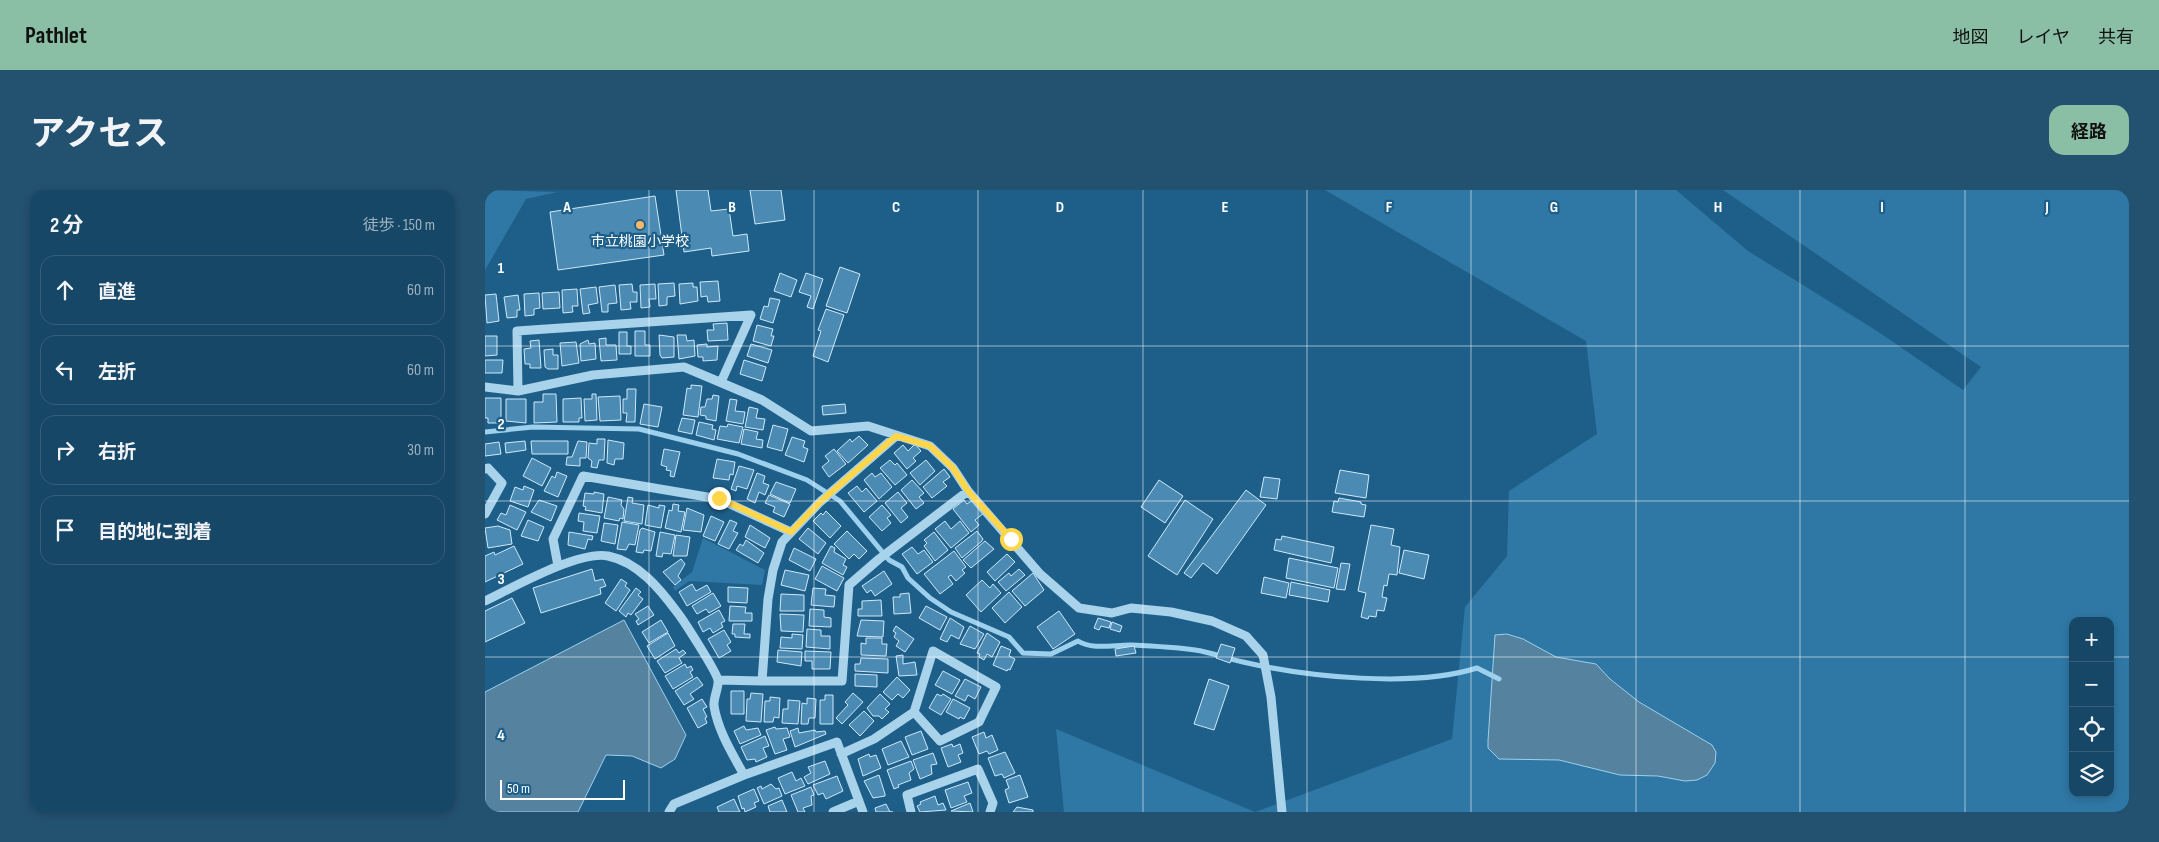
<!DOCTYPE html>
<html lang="ja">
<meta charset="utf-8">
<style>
:root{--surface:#164767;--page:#235170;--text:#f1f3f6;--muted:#9eb2c0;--line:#355f7b;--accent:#8abfa5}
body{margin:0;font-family:"Sofia Sans Condensed","Noto Sans JP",sans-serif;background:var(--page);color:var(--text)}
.controls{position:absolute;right:15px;bottom:15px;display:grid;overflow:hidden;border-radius:10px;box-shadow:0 2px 8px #0003}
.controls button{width:45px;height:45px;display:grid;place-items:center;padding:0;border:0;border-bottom:1px solid var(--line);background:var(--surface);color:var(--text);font:25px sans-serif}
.scale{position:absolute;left:15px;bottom:12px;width:125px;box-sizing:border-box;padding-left:5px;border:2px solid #fff;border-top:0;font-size:14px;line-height:18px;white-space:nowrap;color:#fff;-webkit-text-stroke:4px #1e5f89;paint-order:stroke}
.stop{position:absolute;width:15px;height:15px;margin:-11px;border:4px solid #ffd54a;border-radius:50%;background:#fff}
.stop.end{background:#ffd54a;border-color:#fff;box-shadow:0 1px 5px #0008}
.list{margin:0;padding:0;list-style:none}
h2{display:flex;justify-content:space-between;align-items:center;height:65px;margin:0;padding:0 20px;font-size:21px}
h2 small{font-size:16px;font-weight:400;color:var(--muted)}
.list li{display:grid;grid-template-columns:32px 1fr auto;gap:15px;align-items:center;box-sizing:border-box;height:70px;margin:0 10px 10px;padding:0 10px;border:1px solid var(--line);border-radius:15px}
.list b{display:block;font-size:19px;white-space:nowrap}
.list em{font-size:16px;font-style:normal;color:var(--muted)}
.icon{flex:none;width:28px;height:28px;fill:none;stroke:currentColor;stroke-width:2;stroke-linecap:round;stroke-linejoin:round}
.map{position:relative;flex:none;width:1644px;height:622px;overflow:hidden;border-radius:15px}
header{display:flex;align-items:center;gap:30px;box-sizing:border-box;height:70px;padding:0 25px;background:var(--accent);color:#111}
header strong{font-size:24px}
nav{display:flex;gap:28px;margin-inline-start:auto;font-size:18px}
.intro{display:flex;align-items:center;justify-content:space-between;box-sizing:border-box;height:120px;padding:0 30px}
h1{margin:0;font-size:35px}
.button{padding:12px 22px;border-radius:15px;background:var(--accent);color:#111;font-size:18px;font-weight:700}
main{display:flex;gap:30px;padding:0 30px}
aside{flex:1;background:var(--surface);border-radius:15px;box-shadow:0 2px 8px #0003}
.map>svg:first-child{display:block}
.green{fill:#2f78a5;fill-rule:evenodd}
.water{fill:#54829f;stroke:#9dd0ed}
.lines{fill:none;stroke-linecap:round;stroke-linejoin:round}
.stream{stroke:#9dd0ed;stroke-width:5}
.building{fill:#4b8bb3;stroke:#cee8f8}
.minor{stroke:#a9d2eb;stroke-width:9}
.route{stroke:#ffd54a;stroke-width:6}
.grid{fill:none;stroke:#fff;stroke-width:1;stroke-opacity:0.55}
.poi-dot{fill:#fab768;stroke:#1e5f89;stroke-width:2}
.labels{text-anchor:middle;stroke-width:4.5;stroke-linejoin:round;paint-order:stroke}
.poi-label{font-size:14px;fill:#fff;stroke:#1e5f89}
.grid-label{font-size:16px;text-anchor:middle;font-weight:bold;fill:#fff;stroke:#1e5f89;stroke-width:4.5;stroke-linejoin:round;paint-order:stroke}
</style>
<header>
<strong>Pathlet</strong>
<nav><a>地図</a><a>レイヤ</a><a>共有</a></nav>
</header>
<div class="intro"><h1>アクセス</h1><a class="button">経路</a></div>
<main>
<aside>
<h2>2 分<small>徒歩 · 150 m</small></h2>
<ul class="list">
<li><svg class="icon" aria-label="ahead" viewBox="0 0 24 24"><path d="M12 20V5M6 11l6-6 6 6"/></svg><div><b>直進</b></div><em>60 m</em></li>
<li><svg class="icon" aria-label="left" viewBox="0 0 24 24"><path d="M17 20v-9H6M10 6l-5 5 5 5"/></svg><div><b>左折</b></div><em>60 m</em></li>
<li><svg class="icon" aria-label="right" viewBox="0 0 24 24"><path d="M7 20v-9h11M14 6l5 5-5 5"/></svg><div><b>右折</b></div><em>30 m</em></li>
<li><svg class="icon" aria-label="arrive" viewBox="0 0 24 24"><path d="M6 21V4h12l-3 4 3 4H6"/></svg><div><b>目的地に到着</b></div></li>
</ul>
</aside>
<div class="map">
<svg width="1644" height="622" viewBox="0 0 1644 622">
<rect width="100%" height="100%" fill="#1e5f89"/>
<!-- green -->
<path class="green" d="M0,0L72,2L41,9L0,80Z
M840,0H1191L1263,61L1392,141L1478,200L1496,177L1238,0H1644V622H579L571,539L770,622L967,549L980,417L1022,366L1024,301L1112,244L1101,151ZM1588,431H1625V603H1588Z
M218,348L280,380L277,395L204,391L190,401L188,397L207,382Z"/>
<!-- water -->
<path class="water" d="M139,430L201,545L190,569L176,578L147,566L121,565L93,622H0V502Z
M1022,444L1038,449L1071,467L1111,474L1125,489L1154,512L1227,555L1231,562L1230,573L1222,585L1212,590L1200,591L1173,586L1135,585L1074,570L1014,569L1003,558V551L1010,445Z"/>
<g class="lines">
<!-- stream -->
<path class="stream" d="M0,242L48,237L154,239L253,264L322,290L355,311L404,370L417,377L423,388L445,408L466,422L524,447L538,463L566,464L593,451C607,460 628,455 645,455C666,456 688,457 710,460C726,462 742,469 758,472C823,487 929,498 992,478L1014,489"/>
</g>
<!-- building -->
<path class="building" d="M191,0H223L226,21L244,19L248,46L262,44L264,61L227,66L226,58L199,62Z
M265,0H296L300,30L270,34Z
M170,6L179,65L73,80L65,22Z
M355,77L375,84L362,123L341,116Z
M295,83L312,90L306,107L289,101Z
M321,83L338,89L328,119L322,117L326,106L314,102Z
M233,91L235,111L223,112L222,106L216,107L215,92Z
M189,93L190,106L182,107V115L174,116L173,94Z
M208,93V97H212L213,111L195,114L194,94Z
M147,94L148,102H152V112H145L146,119L136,120L134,95Z
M170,94L171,109H164L165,117L156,118L155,95Z
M130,95L132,113L123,114V122H117L114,97Z
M111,97L113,113L103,115L105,123L98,124L95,99Z
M92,99L93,116H87L88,122L78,123L77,100Z
M74,102L75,118L58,119L57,103Z
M54,103L55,118L49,119V125L40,126L39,104Z
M11,104L14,131L2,133L0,105Z
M33,105L35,120H32V127L22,128L19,107Z
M285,108L295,110L288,133L275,129L279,116L283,117Z
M341,119L359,125L343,172L328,166L336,141L333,140Z
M242,133L243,150L223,151L222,140H229L228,134Z
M272,135L288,139L286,146H289L286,156L268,151Z
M150,141H160V155H165V166H150Z
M134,142H142V156H146V164H134Z
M174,145L189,147V167L177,168L175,165Z
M192,145H201L202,151L209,150L210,166L194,169Z
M0,146H12V165L0,166Z
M121,148V155H131L132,170L116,171L114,149Z
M54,150L56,178H45V174H40L39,159L46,158L45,151Z
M103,150L104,154L110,153L111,169L96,171L95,154Z
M91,152L94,173L77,176L75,153Z
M222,154V157L233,156L232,170L218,171V167H213L212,155Z
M266,154L287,160L283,173L262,166Z
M68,159V165H73V179H63L60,177L59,160Z
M0,170H18L17,183H0Z
M259,170L281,177L277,191L255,184Z
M206,195L217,196L213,227L198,225L202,198L206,199Z
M142,199H151L150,232H141L142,223H138V209H142Z
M58,204H71L72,232L49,233V212H58Z
M107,204H111L112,230L100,231L99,209H107Z
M228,205L234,206L231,231L221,229V226L215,225L216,217H220L222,209H227Z
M135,206L136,230L115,231L113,207Z
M0,208H16V233H3V228H0Z
M96,208L97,228H94V232H78V209Z
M21,209H41V233L21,231Z
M245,209L252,210L250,221L260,222L258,234L241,231Z
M159,214L177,217L173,237L155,234Z
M360,214L361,223L338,225L337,216Z
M264,217L273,219L271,228L280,229L278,240L260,237Z
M197,228L210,230L207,244L193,241Z
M214,232L228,235L227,239L231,240L229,250L211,245Z
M243,234L258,237L254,253L232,249L235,236L242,237Z
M288,235L303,239L297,261L282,257Z
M259,239L273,242L271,249L278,250L277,258L256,254Z
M374,246L383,255L363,273L352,261L365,249L367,252Z
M307,247L320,251L318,257L323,259L319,272L300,265Z
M112,249H120L119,270H114L112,278L106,277L107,271L103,268L104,253L112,254Z
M123,250L139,253L138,269H130L129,275L122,273Z
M40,251L41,260L21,263L20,253Z
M46,251H83V264H47Z
M93,251L102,252L101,268H95V276L81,275L82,267H87Z
M14,252L16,264L0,266V254Z
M430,254L436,261L428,268L431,271L422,279L409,263L418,255L423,261Z
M179,259L195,262L189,287L185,286L186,281L181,280L182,277L176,275Z
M349,259L361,274L344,287L337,277L344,271L340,266Z
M47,268L66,278L57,296L38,286Z
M232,269L250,272L248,285L245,284L244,290L228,288Z
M405,270L410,275L412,273L422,285L410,295L395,278Z
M441,270L450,281L435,295L425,283Z
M254,276L269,280L262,299L252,296L251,301L246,299Z
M459,279L465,287L458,292L462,296L447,308L438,297Z
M855,280L884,285L881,308L850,303Z
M72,282L82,286L73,307L59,301L67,286L70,288Z
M272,283L280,286L278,293L284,295L280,305L274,302L270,313L262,309Z
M387,283L390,287L396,283L407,297L394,309L379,290Z
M779,287L795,289L792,309L775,307Z
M427,290L439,303L434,307L439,313L431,319L416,300Z
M674,290L698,306L680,333L656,317Z
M291,292L311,299L305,313L285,304Z
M39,296L49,300L43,317L25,311L30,297L38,300Z
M372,296L377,302L381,298L392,311L379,322L363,303Z
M761,300L781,315L732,384L718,373L706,388L699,383Z
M109,302L119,304L117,323L100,320L101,317L98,316L100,303L109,304Z
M413,302L422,313L416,318L423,327L416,333L400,313Z
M284,305L305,314L299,327L288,322L290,317L280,313Z
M123,307L137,310L136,315L139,319L138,329L135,328L134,331L119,328Z
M143,307L148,308L147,313L159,315L157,334L139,331Z
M854,308L876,312V314L881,315L879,327L847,322L849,311L853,312Z
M54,310L72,316L66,331L46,322Z
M479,310L482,314L488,310L499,323L490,330L494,335L486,342L468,319Z
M700,310L728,329L692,385L663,366Z
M188,314L194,315L193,321L200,322L196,342L180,338L184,320L187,321Z
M25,315L41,322L32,340L12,330L16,323L21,325Z
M163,315L174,318V315L180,316L176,338L160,335Z
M397,315L406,325L402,328L406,333L397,341L384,327Z
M202,318L219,325L216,342L198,340Z
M341,321L356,336L345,348L328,331L336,323L338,325Z
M94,323L115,326L112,343L98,341L99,332L93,331Z
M226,326L239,332L230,351L218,346Z
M43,330L59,337L53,351L36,346Z
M245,330L252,333L248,341L253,343L244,359L233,354Z
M460,331L466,339L475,331L484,343L466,358L450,339Z
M137,332L154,335L150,355L144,354L141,360L132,359Z
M119,333L133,335L130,354L116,351Z
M265,335L285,348L280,358L260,347Z
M886,335L909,339L906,355L915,357L912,385L904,384L902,396L899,395L897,407L902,408L899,421L892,420L891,427L884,426L883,429L876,427L881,403L873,401Z
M13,336L25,340L27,354L3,358L0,338Z
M157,338L170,342L166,361L159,360L158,363L151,362L155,340Z
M323,338L341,353L333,364L314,349Z
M362,341L382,361L374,369L369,364L364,369L349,354Z
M492,341L498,349L497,351L477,368L470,358Z
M84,342L108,346L107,350L103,349L100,359L83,355Z
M175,342L190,345L186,364L178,363L177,367L171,366Z
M449,342L463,360L450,371L439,356L442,353L439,350Z
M191,345L205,347L202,366H188Z
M797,346L849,357L846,373L789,360L791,349L796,350Z
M261,350L279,363L273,373L251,360L255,354L258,356Z
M500,351L509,359L486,378L478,370Z
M29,356L38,374L0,392V366L9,362L10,365Z
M346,356L350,358L349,362L361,369L358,375L362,377L358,385L337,373Z
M427,357L433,364L439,360L448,372L432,384L417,364Z
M309,358L331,369L325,381L304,370Z
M919,360L944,365L939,389L914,383Z
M469,361L481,377L477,380L480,383L471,391L466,385L463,387L468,394L455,404L439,384Z
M522,364L530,372L510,391L502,382Z
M804,368L853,378L849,398L801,388Z
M196,369L200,374L193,386L196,390L190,395L178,382Z
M856,373L865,374L860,400L851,399Z
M337,376L359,388L352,401L330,389Z
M107,379L110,391L118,389L121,396L115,398L116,404L56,423L48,398Z
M534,379L540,385L521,401L513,392L524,383L526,386Z
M300,380L324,385L320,401L296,395Z
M399,381L407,394L390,406L386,400L382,403L377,396Z
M548,383L559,400L540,416L527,401Z
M779,387L804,393L801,408L776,403Z
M136,389L142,393L140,396L145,400L131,421L120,413Z
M497,390L505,398L508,394L516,403L496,422L481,405Z
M806,392L845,400L843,412L804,405Z
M207,394L211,401L222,395L226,402L202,416L194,402Z
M243,397L263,398L262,413L243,412Z
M151,398L156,402L153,405L158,409L146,425L143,423L141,427L134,421Z
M328,398L341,399L340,405L350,406L349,417L326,415Z
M524,402L537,417L520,433L507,418Z
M228,403L236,416L224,423L221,419L212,424L207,416Z
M424,403L426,423L409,424L408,407H415V404Z
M296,404L319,405V421H295Z
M27,408L40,433L0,452V421Z
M396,410L397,426H373V419H377V411Z
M163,416L169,425L153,435L151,431L154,429L150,424Z
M245,416L261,417L260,423H267V431H244Z
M441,416L462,427L455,440L434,428Z
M325,419L339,420V427L346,428V437L324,436Z
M234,420L240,431L236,433L238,437L228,443L225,438L218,442L213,432Z
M574,421L590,444L568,459L552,437Z
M295,424L319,425L318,442L296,441Z
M465,428L479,437L474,449L466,445L462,452L455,449Z
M613,428L626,432L624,438L616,436L614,440L609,438Z
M176,430L183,442L164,453L157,442Z
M376,430L399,431L398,447L372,446Z
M627,432L637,436L635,442L625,439Z
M248,434H260L259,444H265V448L250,447V444H247Z
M411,436L429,449L420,462L411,456L414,451L409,447L411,443L408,441Z
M485,436L499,444L490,459L475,454Z
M322,439L336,440V446H345V459L321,457Z
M239,440L246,452L242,455L246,461L234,468L223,449Z
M183,443L190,456L170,469L162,456Z
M502,443L515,452L507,467L502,464L499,470L494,467L495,464L492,463Z
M307,444L318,445L317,459L295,458L296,447L307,448Z
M381,448H397V454H402L401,466L376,465V453L381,454Z
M736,454L750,458L745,473L731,468Z
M516,456L526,460L524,466L530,469L525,480L523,479L522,481L508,475Z
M649,456L651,463L631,466L630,459Z
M191,459L194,463L198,460L201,463L194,468L197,473L180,483L172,471Z
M293,460L317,462L316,476L292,472Z
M320,461L346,462L345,479H327V471H320Z
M418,465V474L430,472L432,485L414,486L411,466Z
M376,468L403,469V483L370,481V474H375Z
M200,474L202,478L206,476L208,480L205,482L208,487L188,499L180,486Z
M458,481L475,490L467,504L450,495Z
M370,484L392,485V497L370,496Z
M212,487L218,495L205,504L209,509L199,515L190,501Z
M412,487L425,500L418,508L413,504L407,510L398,502Z
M480,489L496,497L490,509L483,505L480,511L470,506Z
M724,489L744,496L729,540L709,534Z
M246,501H259V524H246Z
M266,503L278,504L276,532L261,531L262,509H265Z
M368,503L378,512L357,534L351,528L363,515L360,512Z
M395,504L405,514L400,519L404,522L397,529L394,526H388L382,518Z
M452,504L456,506L458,504L466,509L456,525L444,518Z
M340,505H348V534H335V510H340Z
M285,507L295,508L294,528L289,527L288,532H279L280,511H285Z
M322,508L331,509L330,528H324L323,534H316L317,513L322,514Z
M217,509L222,517L218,519L222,527L220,528L222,533L213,538L202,518Z
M468,509L485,518L479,529L475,527L474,529L461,522Z
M303,510L315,511L313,534L297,533L298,519H303Z
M379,521L389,531L375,546L364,535Z
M259,536L261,540L273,538L276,545L255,554L249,541Z
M290,537L291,539L302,538L305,547L298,549L302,560L290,564L281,540Z
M313,538L314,543L330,540L331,542L340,541L341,544L310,557L305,541Z
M436,541L443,559L427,565L420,547Z
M499,542L501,548L507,545L513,560L504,564L502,561L494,564L487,547Z
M280,546L284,556L278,558L282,567L271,572L270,569L262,570L256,557Z
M416,551L424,567L403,575L397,559Z
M467,554L468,557L475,554L478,563L473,565L476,572L463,577L456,558Z
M520,562L530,583L519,588L517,584L510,586L503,568Z
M448,563L452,574L446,575L447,584L435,589L428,570Z
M384,564L385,567L391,565L396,578L378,586L373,569Z
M340,571L345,584L323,594L319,587L326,583L323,577Z
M426,571L429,579L424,583L426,590L413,595L414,597L409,599L402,580Z
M307,582L311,591L316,588L320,596L300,604L293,588Z
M394,585L400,604V606L388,608L379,591Z
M535,585L543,607L524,613L520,600L524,598L521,590Z
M352,586L358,601L341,609L338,603L333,605L328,595Z
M483,592L487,603L479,606L482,612L466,618L460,600Z
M286,594L291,599L294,598L297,606L279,614L272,598L276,596L277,599Z
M326,597L329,605L326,606L327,615L318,618L320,622H313L306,605Z
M269,599L274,611L269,613L271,617L260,622L259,618L257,619L253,606Z
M450,606L453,615L458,613L461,620L435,622L432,616L436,614L435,612Z
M249,609L255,622H234L232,617Z
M297,610L302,622H285L283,616Z
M485,613L488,622L466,621Z
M401,614L405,622H408H391L390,618Z
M532,617L548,620V622H528Z"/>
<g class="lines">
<!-- minor -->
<path class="minor" d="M0,197L33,201L108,185L199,177L277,210L326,241L383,236L445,256L468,278L483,301L555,384L594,418L627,423L646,418L686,422L727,431L761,446L778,465L786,507L797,622
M33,201L32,141L266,125L236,192
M0,279L3,278L17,293L0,324
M73,376L68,349L98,286L234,309L306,342
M0,411C27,398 94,360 123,366C153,372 175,399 192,422C199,431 231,481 233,490C234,498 228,508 229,516C233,541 247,563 259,585
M233,490L277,491L283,409L288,380L297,352L335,312L411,246
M277,491H357L364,395L394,369L483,301
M356,564L389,549L429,522L448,461L511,497L494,532L455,551L429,522
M184,622L189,614L259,585L352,552L378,622
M348,622L374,611
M426,622L422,605L493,579L508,613L505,622"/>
</g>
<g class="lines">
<!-- route -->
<path class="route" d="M234,308L306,342L335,312L411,246L445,256L468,278L483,301L526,349"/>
</g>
<!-- grid -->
<path class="grid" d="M164,0V622M329,0V622M493,0V622M658,0V622M822,0V622M986,0V622M1151,0V622M1315,0V622M1480,0V622M0,156H1644M0,311H1644M0,467H1588M1625,467H1644"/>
<!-- markers -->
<circle class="poi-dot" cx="155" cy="35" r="5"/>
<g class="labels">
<!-- poi labels -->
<g class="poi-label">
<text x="155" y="56">市立桃園小学校</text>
</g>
</g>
<g class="grid-label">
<text x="82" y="22">A</text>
<text x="247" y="22">B</text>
<text x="411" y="22">C</text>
<text x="575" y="22">D</text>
<text x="740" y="22">E</text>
<text x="904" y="22">F</text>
<text x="1069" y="22">G</text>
<text x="1233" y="22">H</text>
<text x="1397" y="22">I</text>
<text x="1562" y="22">J</text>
<text x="16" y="83">1</text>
<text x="16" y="239">2</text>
<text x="16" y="394">3</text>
<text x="16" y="550">4</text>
</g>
</svg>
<div class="controls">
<button>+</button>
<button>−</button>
<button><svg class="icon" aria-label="locate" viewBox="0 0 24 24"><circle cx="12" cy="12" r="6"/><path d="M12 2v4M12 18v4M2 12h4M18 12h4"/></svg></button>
<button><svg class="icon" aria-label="layers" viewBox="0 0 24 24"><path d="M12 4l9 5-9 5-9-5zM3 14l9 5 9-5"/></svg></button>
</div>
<div class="scale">50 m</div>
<div class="stop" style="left:526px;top:349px"></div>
<div class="stop end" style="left:234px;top:308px"></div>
</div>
</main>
